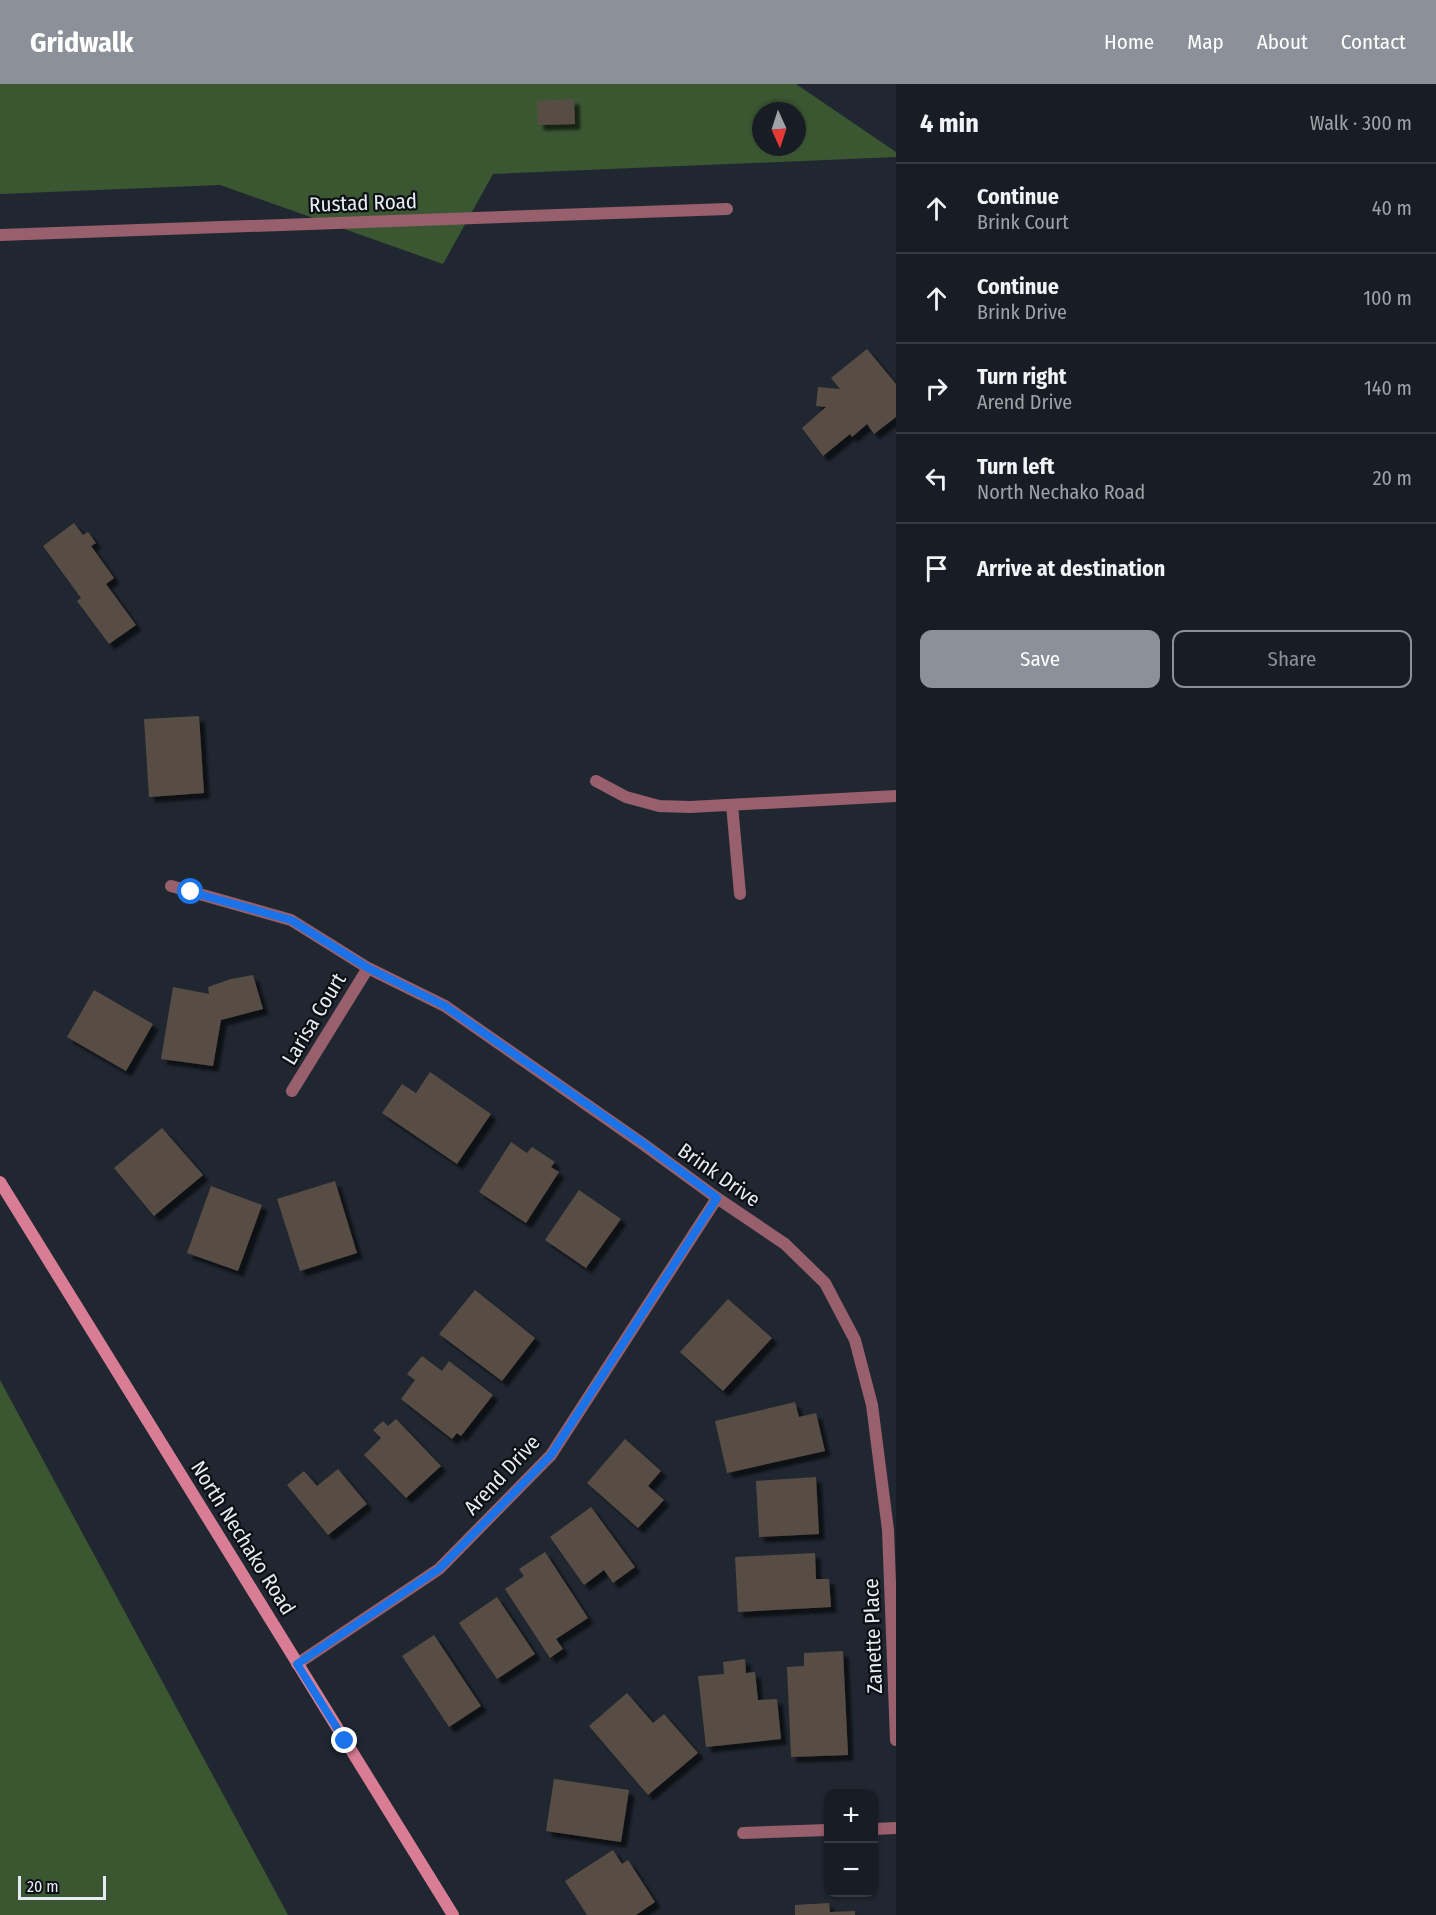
<!DOCTYPE html>
<meta charset="utf-8">
<style>
:root{--surface:#181d25;--page:#21262d;--text:#f1f3f6;--muted:#9fa2a7;--line:#363b42;--accent:#8c9099}
body{margin:0;font-family:"Fira Sans Condensed",sans-serif;background:var(--page);color:var(--text)}
.controls{position:absolute;right:18px;bottom:18px;display:grid;overflow:hidden;border-radius:12px;box-shadow:0 2px 4px #0004}
.controls button{width:54px;height:54px;display:grid;place-items:center;padding:0;border:0;border-bottom:2px solid var(--line);background:var(--surface);color:var(--text);font:30px sans-serif}
.compass{position:absolute;left:752px;top:18px;width:54px;height:54px;border-radius:50%;background:var(--surface);box-shadow:0 2px 4px #0004;rotate:177deg}
.scale{position:absolute;left:18px;bottom:15px;width:88px;box-sizing:border-box;padding-left:6px;border:3px solid #e7ecf3;border-top:0;font-size:16px;line-height:21px;white-space:nowrap;color:#e7ecf3;-webkit-text-stroke:4px #0c0f14;paint-order:stroke}
.stop{position:absolute;width:18px;height:18px;margin:-14px;border:4px solid #1a73e8;border-radius:50%;background:#fff}
.stop.end{background:#1a73e8;border-color:#fff;box-shadow:0 2px 6px #0008}
.list{margin:0;padding:0;list-style:none}
h2{display:flex;justify-content:space-between;align-items:center;height:78px;margin:0;padding:0 24px;font-size:26px}
h2 small{font-size:20px;font-weight:400;color:var(--muted)}
.list li{display:grid;grid-template-columns:39px 1fr auto;gap:18px;align-items:center;box-sizing:border-box;height:90px;padding:0 24px;border-top:2px solid var(--line)}
.list b{display:block;font-size:22px;white-space:nowrap}
.list p{margin:0;font-size:20px;white-space:nowrap;color:var(--muted)}
.list em{font-size:20px;font-style:normal;color:var(--muted)}
.actions{display:flex;gap:12px;padding:18px 24px}
.actions a{flex:1;padding:14px 0;border:2px solid var(--accent);border-radius:12px;text-align:center;font-size:21px;color:var(--accent)}
.actions .main{background:var(--accent);color:#fff}
.icon{flex:none;width:33px;height:33px;fill:none;stroke:currentColor;stroke-width:2;stroke-linecap:round;stroke-linejoin:round}
.map{position:relative;flex:none;width:896px;height:1831px;overflow:hidden}
header{display:flex;align-items:center;gap:36px;box-sizing:border-box;height:84px;padding:0 30px;background:var(--accent);color:#fff}
header strong{font-size:28px}
nav{display:flex;gap:33px;margin-inline-start:auto;font-size:21px}
main{display:flex}
aside{flex:1;background:var(--surface)}
.map>svg:first-child{display:block}
.green{fill:#3b5732;fill-rule:evenodd}
.building{fill:#584d44;filter:url(#shadow)}
.lines{fill:none;stroke-linecap:round;stroke-linejoin:round}
.street{stroke:#985f6c;stroke-width:12}
.secondary{stroke:#d97d94;stroke-width:12}
.route{stroke:#1a73e8;stroke-width:8}
.labels{text-anchor:middle;stroke-width:4.5;stroke-linejoin:round;paint-order:stroke}
.street-label{font-size:21px;fill:#e7ecf3;stroke:#0c0f14}
</style>
<header>
<strong>Gridwalk</strong>
<nav><a>Home</a><a>Map</a><a>About</a><a>Contact</a></nav>
</header>
<main>
<div class="map">
<svg width="896" height="1831" viewBox="0 0 896 1831">
<defs>
<filter id="shadow"><feDropShadow dx="5.5" dy="5.5" stdDeviation="1.5" flood-color="#0009"/></filter>
</defs>
<rect width="100%" height="100%" fill="#202731"/>
<!-- green -->
<path class="green" d="M0,0H796L896,68V73L493,90L443,180L220,101L0,110ZM761,27H797V63H761Z
M0,1296L288,1831H0Z"/>
<!-- building -->
<path class="building" d="M574,15L575,40L538,41L537,17Z
M867,265L896,300V333L874,350L867,340L852,353L850,350L823,372L802,344L826,323L816,322L818,303L840,305L831,294Z
M74,439L83,451L88,448L96,459L91,462L114,494L106,500L136,541L109,560L77,517L81,514L43,462Z
M199,632L204,709L149,713L144,635Z
M253,891L263,925L221,936L213,982L161,975L173,903L209,910L208,903L231,895Z
M94,906L153,940L126,987L67,953Z
M430,988L491,1030L457,1080L382,1029L402,1000L416,1009Z
M162,1044L203,1091L154,1132L114,1084Z
M511,1058L527,1069L532,1063L555,1078L551,1083L559,1088L526,1139L479,1108Z
M335,1097L357,1169L300,1187L277,1115Z
M211,1102L262,1121L238,1187L187,1169Z
M579,1106L621,1135L586,1184L545,1156Z
M475,1206L535,1254L502,1297L439,1250Z
M728,1215L772,1254L723,1307L680,1268Z
M422,1272L442,1287L449,1277L493,1311L461,1352L457,1349L452,1355L401,1315L415,1296L407,1290Z
M795,1318L799,1333L816,1329L825,1367L727,1389L715,1337Z
M396,1335L441,1382L406,1414L364,1371L381,1354L373,1346L383,1337L388,1342Z
M625,1355L661,1387L648,1402L664,1416L638,1444L587,1399Z
M338,1385L367,1420L328,1451L287,1401L304,1387L317,1402Z
M816,1393L819,1450L759,1453L756,1397Z
M591,1423L635,1483L613,1499L604,1486L584,1501L550,1453Z
M545,1468L588,1534L556,1555L563,1565L550,1574L505,1505L524,1492L519,1485Z
M815,1469L816,1495H829L831,1523L738,1528L735,1473Z
M497,1513L535,1570L497,1595L459,1539Z
M434,1551L481,1622L449,1643L402,1572Z
M843,1567L848,1671L791,1673L787,1583L804,1582V1569Z
M745,1575L746,1589L755,1588L758,1616L777,1615L781,1655L706,1663L698,1592L724,1590L723,1578Z
M627,1609L653,1639L664,1630L698,1669L648,1711L589,1642Z
M554,1695L629,1706L621,1758L546,1747Z
M613,1766L622,1780L628,1776L655,1818L636,1831H587L565,1797Z
M829,1819L830,1828L855,1827V1831H795V1821Z"/>
<g class="lines">
<!-- street -->
<path class="street" d="M0,151L727,125
M596,697L626,713L659,722L690,723L896,712
M732,721L740,810
M171,802L291,836L368,884L445,922L643,1060L717,1114L785,1160L825,1199L855,1256L872,1321L888,1446L896,1656
M292,1007L368,884
M297,1580L439,1485L551,1371L717,1114
M874,1745L896,1744
M743,1749L828,1746"/>
<!-- secondary -->
<path class="secondary" d="M0,1098L453,1831"/>
</g>
<g class="lines">
<!-- route -->
<path class="route" d="M191,808L291,836L368,884L445,922L644,1060L717,1114L551,1371L439,1485L297,1580L345,1657"/>
</g>
<g class="labels">
<!-- street labels -->
<g class="street-label">
<text transform="translate(363 119) rotate(-2)" y="7">Rustad Road</text>
<text transform="translate(314 935) rotate(-59)" y="7">Larisa Court</text>
<text transform="translate(719 1091) rotate(35)" y="7">Brink Drive</text>
<text transform="translate(502 1391) rotate(-47)" y="7">Arend Drive</text>
<text transform="translate(243 1454) rotate(58)" y="7">North Nechako Road</text>
<text transform="translate(873 1552) rotate(-92)" y="7">Zanette Place</text>
</g>
</g>
</svg>
<div class="controls">
<button>+</button>
<button>−</button>
</div>
<svg class="compass" viewBox="-18 -18 36 36"><path d="M0-13l5 13h-10z" fill="#e53935"/><path d="M0 13l5-13h-10z" fill="#9fa2a7"/></svg>
<div class="scale">20 m</div>
<div class="stop" style="left:191px;top:808px"></div>
<div class="stop end" style="left:345px;top:1657px"></div>
</div>
<aside>
<h2>4 min<small>Walk · 300 m</small></h2>
<ul class="list">
<li><svg class="icon" aria-label="ahead" viewBox="0 0 24 24"><path d="M12 20V5M6 11l6-6 6 6"/></svg><div><b>Continue</b><p>Brink Court</p></div><em>40 m</em></li>
<li><svg class="icon" aria-label="ahead" viewBox="0 0 24 24"><path d="M12 20V5M6 11l6-6 6 6"/></svg><div><b>Continue</b><p>Brink Drive</p></div><em>100 m</em></li>
<li><svg class="icon" aria-label="right" viewBox="0 0 24 24"><path d="M7 20v-9h11M14 6l5 5-5 5"/></svg><div><b>Turn right</b><p>Arend Drive</p></div><em>140 m</em></li>
<li><svg class="icon" aria-label="left" viewBox="0 0 24 24"><path d="M17 20v-9H6M10 6l-5 5 5 5"/></svg><div><b>Turn left</b><p>North Nechako Road</p></div><em>20 m</em></li>
<li><svg class="icon" aria-label="arrive" viewBox="0 0 24 24"><path d="M6 21V4h12l-3 4 3 4H6"/></svg><div><b>Arrive at destination</b></div></li>
</ul>
<div class="actions"><a class="main">Save</a><a>Share</a></div>
</aside>
</main>
